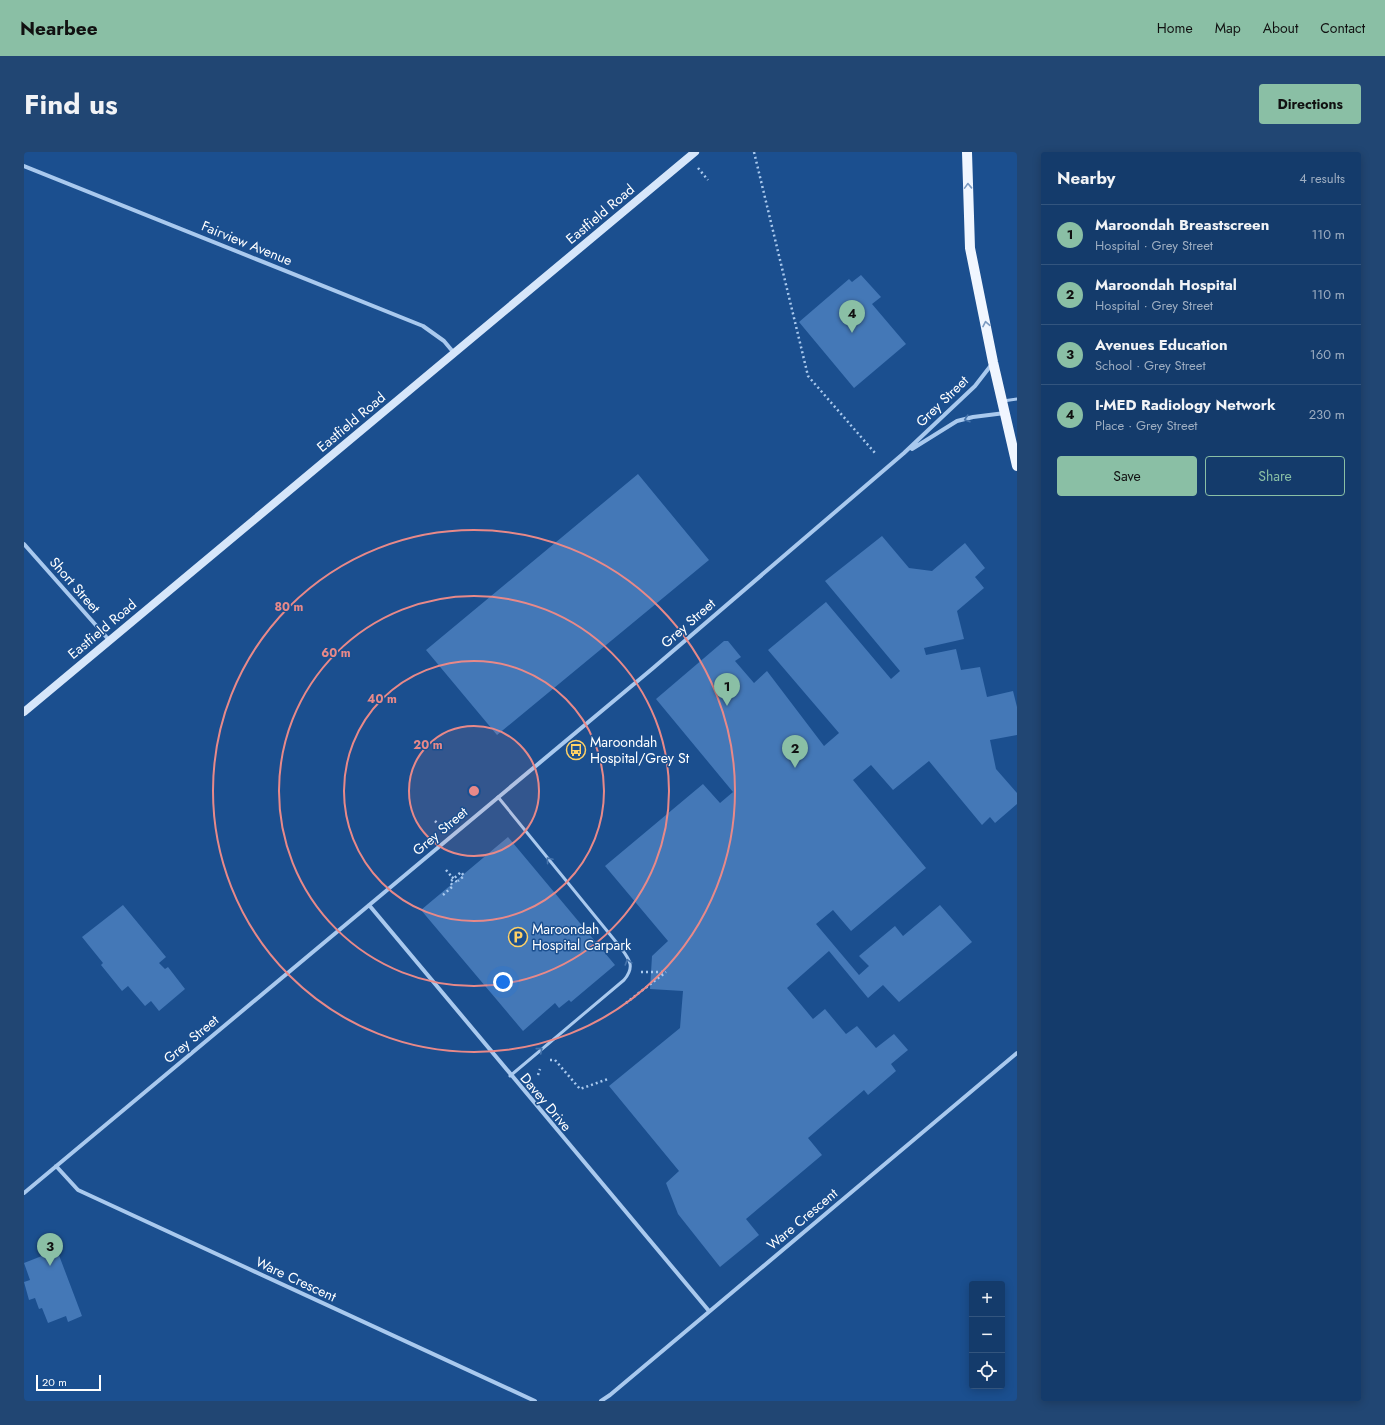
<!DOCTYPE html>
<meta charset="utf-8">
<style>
:root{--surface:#143b6b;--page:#214673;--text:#f1f3f6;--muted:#9dadc1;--line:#33557e;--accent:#8abfa5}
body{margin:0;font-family:Jost,sans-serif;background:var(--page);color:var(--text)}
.controls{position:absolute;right:12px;bottom:12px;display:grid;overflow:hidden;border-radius:4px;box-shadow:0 2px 10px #0003}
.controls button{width:36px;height:36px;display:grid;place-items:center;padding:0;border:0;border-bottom:1px solid var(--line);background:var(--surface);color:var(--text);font:20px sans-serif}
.scale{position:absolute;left:12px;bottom:10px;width:65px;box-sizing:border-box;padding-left:4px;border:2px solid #fff;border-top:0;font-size:11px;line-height:14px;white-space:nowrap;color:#fff;-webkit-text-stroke:3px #1b4f8f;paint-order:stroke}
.you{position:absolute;left:479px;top:830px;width:14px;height:14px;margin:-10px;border:3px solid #fff;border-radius:50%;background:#1a73e8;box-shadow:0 0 0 6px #1a73e833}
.badge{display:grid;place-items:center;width:26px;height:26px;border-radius:50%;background:var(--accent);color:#111;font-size:13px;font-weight:700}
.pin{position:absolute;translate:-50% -33px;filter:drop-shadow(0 1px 2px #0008)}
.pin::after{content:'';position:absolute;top:21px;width:14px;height:12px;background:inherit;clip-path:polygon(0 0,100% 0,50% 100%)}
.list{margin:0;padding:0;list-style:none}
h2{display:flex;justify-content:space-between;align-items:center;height:52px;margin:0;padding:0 16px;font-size:17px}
h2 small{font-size:13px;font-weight:400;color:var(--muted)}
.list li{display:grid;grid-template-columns:26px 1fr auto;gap:12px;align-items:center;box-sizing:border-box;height:60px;padding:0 16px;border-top:1px solid var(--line)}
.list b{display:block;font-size:15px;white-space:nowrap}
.list p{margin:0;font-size:13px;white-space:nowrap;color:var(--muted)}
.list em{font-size:13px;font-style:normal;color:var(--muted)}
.actions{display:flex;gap:8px;padding:12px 16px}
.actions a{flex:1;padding:9px 0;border:1px solid var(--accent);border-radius:4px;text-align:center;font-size:14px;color:var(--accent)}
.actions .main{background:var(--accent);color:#111}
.icon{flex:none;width:22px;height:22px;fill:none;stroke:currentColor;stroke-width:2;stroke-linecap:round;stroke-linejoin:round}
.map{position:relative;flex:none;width:993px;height:1249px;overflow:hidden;border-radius:4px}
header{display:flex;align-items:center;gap:24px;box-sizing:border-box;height:56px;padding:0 20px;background:var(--accent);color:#111}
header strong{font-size:19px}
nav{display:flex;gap:22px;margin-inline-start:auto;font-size:14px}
.intro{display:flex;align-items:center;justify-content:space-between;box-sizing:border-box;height:96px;padding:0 24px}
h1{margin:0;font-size:28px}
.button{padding:10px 18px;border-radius:4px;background:var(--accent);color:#111;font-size:14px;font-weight:700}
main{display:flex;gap:24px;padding:0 24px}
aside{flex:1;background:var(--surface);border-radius:4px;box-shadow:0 2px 10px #0003}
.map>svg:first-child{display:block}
.building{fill:#4478b7}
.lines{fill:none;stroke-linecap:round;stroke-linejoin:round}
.path{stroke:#a9c9ee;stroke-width:2.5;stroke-dasharray:2 3;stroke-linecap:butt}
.lane{stroke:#a9c9ee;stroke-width:3}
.street{stroke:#a9c9ee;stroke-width:4}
.secondary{stroke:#d6e6fa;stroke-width:8}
.primary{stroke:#f0f6ff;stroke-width:10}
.path-bridge{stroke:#a9c9ee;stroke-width:2.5;stroke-dasharray:2 3;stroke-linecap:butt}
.oneway{stroke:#7b9ac1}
.oneway2{stroke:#4674ac}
.ring{fill:none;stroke:#e88989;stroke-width:2}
.labels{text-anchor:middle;stroke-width:3;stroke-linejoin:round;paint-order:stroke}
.street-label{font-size:14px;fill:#fff;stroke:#1b4f8f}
.poi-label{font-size:14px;fill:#fff;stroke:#1b4f8f;text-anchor:start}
.centre{fill:#e88989;stroke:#1b4f8f;stroke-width:2}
.ring-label{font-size:12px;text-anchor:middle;font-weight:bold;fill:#e88989;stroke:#1b4f8f;stroke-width:3;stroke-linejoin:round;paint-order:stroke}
</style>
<header>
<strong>Nearbee</strong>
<nav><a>Home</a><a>Map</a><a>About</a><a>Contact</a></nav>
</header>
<div class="intro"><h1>Find us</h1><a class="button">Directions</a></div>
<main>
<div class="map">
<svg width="993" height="1249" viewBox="0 0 993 1249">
<rect width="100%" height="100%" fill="#1b4f8f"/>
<!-- building -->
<path class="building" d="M837,123L857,145L848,152L882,192L830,236L775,170L825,127L828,130Z
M614,322L685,408L473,583L402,498Z
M858,384L885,416L908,419L941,391L961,416L951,425L960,436L933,459L940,487L900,496L902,503L932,497L937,518L956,515L963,545L989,539L993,555V583L966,588L972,617L993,641V652L971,671L966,665L958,673L905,609L869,638L847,613L829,628L902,716L827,779L809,758L792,772L835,823L845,814L835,804L871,774L879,784L916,753L948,790L875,850L859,833L844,846L805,799L763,836L789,867L801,857L822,882L833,874L852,896L870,882L884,898L867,912L872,919L844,943L840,938L784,986L798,1003L722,1067L735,1083L696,1115L654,1062L642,1031L655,1019L585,934L656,876L659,839L626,837L628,804L644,789L581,714L679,632L696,651L709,640L632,547L700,489H704L717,505L711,509L730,531L743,519L800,594L815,581L744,498L802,450L867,527L876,519L801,429Z
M484,685L591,813L547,850L545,848L535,856L531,851L499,879L397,758Z
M99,753L142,805L135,811L141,817L144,815L161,837L135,859L127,849L121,854L104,834L98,839L77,813L79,811L58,785Z
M33,1098L58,1164L44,1170L42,1164L24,1171L18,1156L15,1157L11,1146L5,1148L0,1130L6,1128L0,1111Z"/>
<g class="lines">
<!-- path -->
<path class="path" d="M730,0L784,224L851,301
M674,16L684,28
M552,598L558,604
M411,669L416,674
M422,718L428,725
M419,743L429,734L426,730L437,720L440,724L434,729
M617,820H642
M602,851L642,820
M526,908H531L556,937L584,927
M514,923L516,917"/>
<!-- lane -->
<path class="lane" d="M979,249L993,247
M474,645L597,796C606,808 611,815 600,828L486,924"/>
<!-- street -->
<path class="street" d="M0,14L399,174L420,189L430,201
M888,297L933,269L949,265L981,261
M0,392L85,488
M345,753L685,1159
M32,1014L54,1038L511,1249
M0,1041L628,517L880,301L951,234L968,212
M577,1249L586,1243L993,901"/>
<!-- secondary -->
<path class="secondary" d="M0,560L671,0"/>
<!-- primary -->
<path class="primary" d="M943,0L946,96L969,210L993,314"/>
<!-- path-bridge -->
<path class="path-bridge" d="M428,725L433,730L434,729"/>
</g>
<!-- one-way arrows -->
<defs><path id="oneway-chevron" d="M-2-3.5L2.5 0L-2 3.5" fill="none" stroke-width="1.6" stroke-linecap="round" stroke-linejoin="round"/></defs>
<g class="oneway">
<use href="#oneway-chevron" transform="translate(944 34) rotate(-92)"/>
<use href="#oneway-chevron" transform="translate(962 172) rotate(-101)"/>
</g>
<g class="oneway2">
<use href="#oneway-chevron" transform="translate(943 267) rotate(163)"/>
<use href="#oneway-chevron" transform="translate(525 708) rotate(-130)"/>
<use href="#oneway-chevron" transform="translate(604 810) rotate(-107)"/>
<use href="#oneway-chevron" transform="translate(516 898) rotate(-40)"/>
</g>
<!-- distance rings -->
<circle cx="450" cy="639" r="65" fill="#e88989" fill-opacity=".12"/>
<g class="ring">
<circle cx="450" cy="639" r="65"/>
<circle cx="450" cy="639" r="130"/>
<circle cx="450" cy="639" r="195"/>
<circle cx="450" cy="639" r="261"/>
</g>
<!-- icons -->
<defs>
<g id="bus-ring" transform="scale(1)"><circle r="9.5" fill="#1b4f8f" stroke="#ffd166" stroke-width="1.5"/><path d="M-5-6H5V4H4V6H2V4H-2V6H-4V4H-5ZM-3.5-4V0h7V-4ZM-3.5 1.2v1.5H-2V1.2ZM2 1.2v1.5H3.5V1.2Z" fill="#ffd166"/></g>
<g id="parking-ring" transform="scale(1)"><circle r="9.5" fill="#1b4f8f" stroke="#ffd166" stroke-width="1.5"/><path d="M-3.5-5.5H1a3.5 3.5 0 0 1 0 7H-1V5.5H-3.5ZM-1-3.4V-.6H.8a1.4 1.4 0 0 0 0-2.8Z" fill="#ffd166"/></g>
</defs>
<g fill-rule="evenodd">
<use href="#bus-ring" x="552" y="598"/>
<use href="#parking-ring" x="494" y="785"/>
</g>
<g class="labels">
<!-- street labels -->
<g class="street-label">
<text transform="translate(576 62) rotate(-40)" y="5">Eastfield Road</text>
<text transform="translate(223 91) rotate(22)" y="5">Fairview Avenue</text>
<text transform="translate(918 249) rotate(-44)" y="5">Grey Street</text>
<text transform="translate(327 270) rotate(-40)" y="5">Eastfield Road</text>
<text transform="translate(51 433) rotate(49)" y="5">Short Street</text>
<text transform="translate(664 471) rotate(-41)" y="5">Grey Street</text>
<text transform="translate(78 477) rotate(-40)" y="5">Eastfield Road</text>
<text transform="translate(416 679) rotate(-40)" y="5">Grey Street</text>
<text transform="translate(167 887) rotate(-40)" y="5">Grey Street</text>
<text transform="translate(522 950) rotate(50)" y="5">Davey Drive</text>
<text transform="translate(778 1067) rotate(-40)" y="5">Ware Crescent</text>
<text transform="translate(272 1127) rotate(25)" y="5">Ware Crescent</text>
</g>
<!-- poi labels -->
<g class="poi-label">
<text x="566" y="595">Maroondah<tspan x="566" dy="16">Hospital/Grey St</tspan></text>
<text x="508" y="782">Maroondah<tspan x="508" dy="16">Hospital Carpark</tspan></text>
</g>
</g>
<circle cx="450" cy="639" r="6" class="centre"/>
<g class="ring-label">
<text x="265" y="459">80 m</text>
<text x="312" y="505">60 m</text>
<text x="358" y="551">40 m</text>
<text x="404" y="597">20 m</text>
</g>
</svg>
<div class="controls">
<button>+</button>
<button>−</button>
<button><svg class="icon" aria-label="locate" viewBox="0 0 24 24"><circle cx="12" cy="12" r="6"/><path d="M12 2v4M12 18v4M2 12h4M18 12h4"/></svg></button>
</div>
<div class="scale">20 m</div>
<div class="you"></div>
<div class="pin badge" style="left:703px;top:554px">1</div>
<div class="pin badge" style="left:771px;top:616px">2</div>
<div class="pin badge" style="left:26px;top:1114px">3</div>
<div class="pin badge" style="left:828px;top:181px">4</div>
</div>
<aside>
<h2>Nearby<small>4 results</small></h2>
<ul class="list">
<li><span class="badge">1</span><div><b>Maroondah Breastscreen</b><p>Hospital · Grey Street</p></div><em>110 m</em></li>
<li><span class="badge">2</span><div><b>Maroondah Hospital</b><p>Hospital · Grey Street</p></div><em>110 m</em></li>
<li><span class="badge">3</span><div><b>Avenues Education</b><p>School · Grey Street</p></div><em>160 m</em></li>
<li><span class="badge">4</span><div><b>I-MED Radiology Network</b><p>Place · Grey Street</p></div><em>230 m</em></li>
</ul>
<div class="actions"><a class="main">Save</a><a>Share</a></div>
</aside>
</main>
